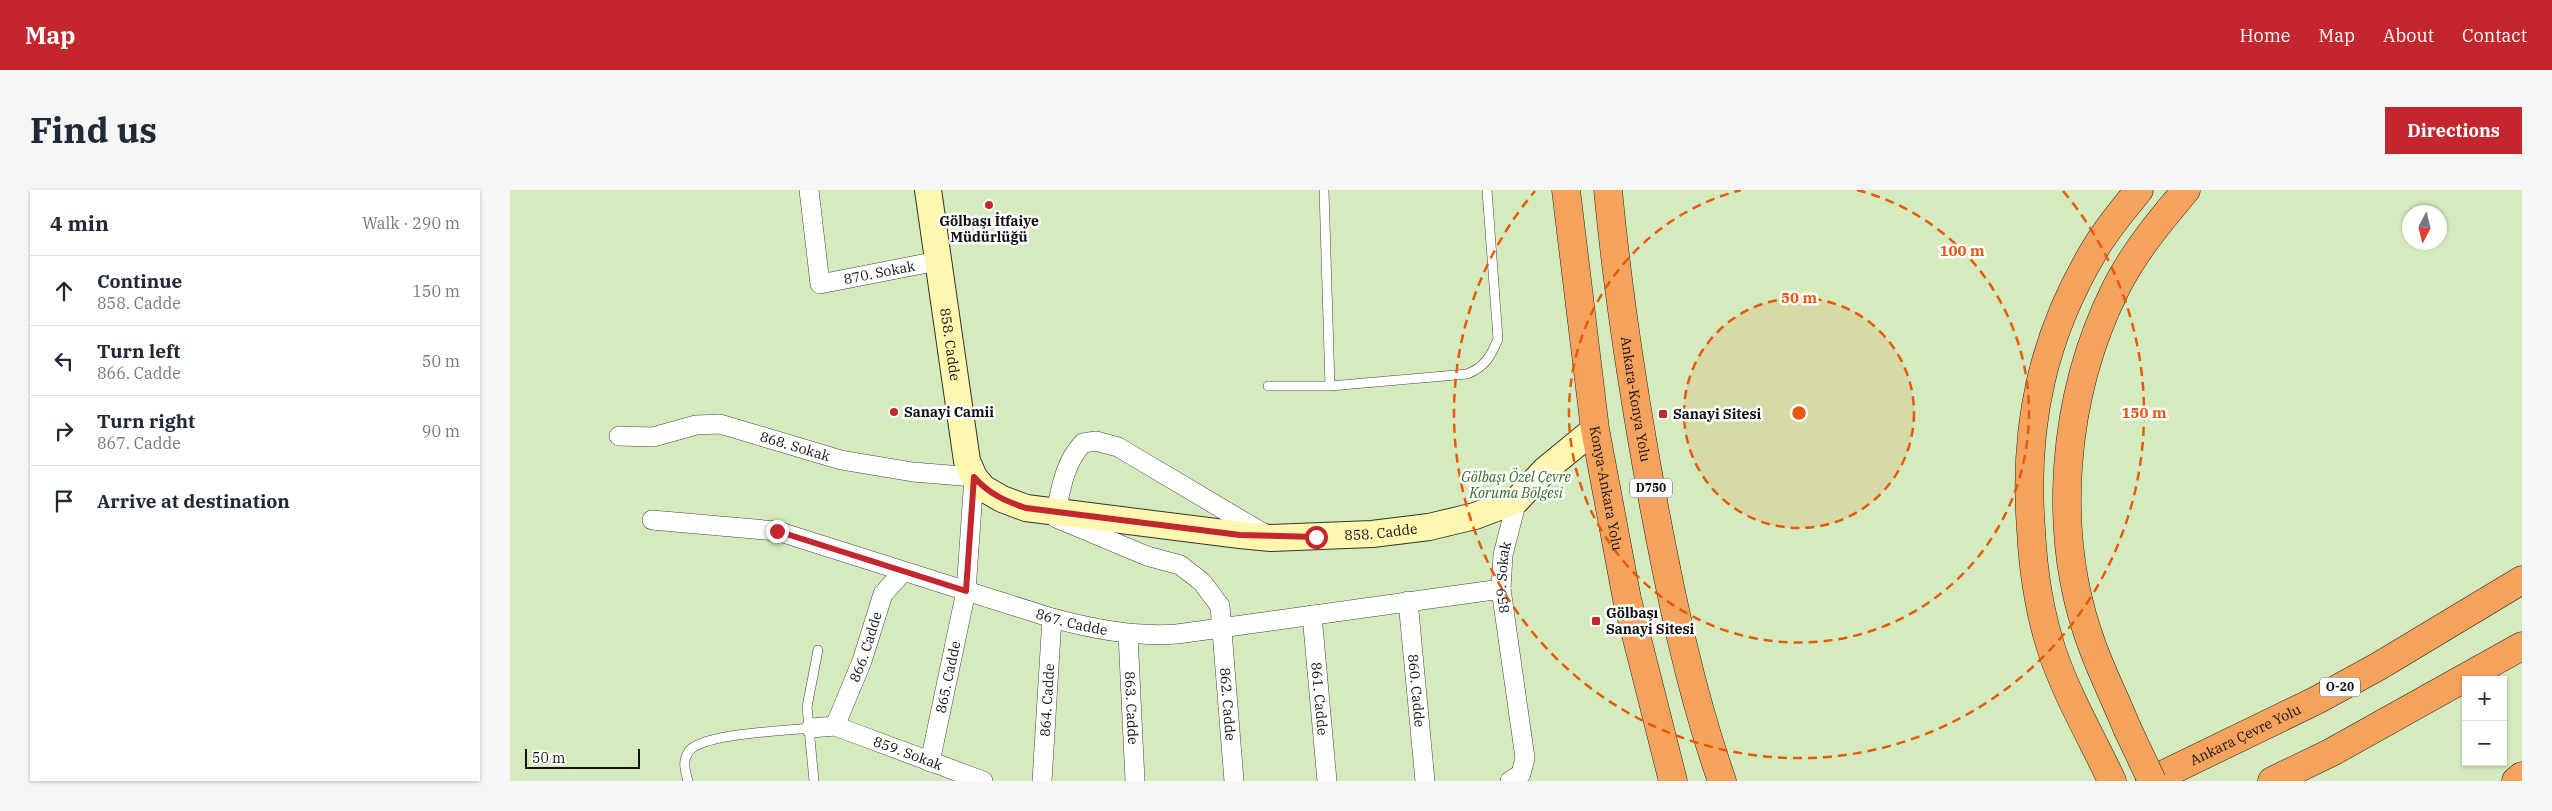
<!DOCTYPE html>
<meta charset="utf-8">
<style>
:root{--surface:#fff;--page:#f6f6f7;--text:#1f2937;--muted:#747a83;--line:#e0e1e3;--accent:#c4262e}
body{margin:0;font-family:"IBM Plex Serif",serif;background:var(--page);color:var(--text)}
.controls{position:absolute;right:15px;bottom:15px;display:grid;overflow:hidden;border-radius:0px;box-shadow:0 1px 4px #0004}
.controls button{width:45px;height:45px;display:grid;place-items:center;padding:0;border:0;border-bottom:1px solid var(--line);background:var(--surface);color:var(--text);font:25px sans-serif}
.compass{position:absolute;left:1892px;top:15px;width:45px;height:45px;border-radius:50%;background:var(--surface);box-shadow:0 1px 4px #0004;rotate:187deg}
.scale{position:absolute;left:15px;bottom:12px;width:115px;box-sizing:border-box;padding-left:5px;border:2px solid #111;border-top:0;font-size:14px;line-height:18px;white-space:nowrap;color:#111;-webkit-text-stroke:4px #fff;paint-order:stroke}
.stop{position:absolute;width:15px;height:15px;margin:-11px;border:4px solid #c4262e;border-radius:50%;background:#fff}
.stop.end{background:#c4262e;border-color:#fff;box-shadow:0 1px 5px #0008}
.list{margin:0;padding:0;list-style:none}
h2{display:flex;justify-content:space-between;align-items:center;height:65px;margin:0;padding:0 20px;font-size:21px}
h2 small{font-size:16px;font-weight:400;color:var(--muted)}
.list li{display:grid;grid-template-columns:32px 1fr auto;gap:15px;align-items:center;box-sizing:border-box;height:70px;padding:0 20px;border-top:1px solid var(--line)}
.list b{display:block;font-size:19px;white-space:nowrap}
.list p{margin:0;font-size:16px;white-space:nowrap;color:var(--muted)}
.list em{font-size:16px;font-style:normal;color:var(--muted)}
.icon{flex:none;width:28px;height:28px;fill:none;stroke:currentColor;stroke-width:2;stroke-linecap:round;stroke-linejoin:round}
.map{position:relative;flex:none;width:2012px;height:591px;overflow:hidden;border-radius:0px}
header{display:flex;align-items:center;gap:30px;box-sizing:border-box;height:70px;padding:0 25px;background:var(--accent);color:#fff}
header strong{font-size:24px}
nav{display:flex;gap:28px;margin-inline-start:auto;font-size:18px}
.intro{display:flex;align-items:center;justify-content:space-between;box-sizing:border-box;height:120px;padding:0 30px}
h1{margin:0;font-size:35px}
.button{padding:12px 22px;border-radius:0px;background:var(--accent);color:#fff;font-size:18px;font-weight:700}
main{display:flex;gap:30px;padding:0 30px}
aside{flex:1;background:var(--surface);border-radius:0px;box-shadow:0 1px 4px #0004}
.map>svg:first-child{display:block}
.park{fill:#d5ebbd;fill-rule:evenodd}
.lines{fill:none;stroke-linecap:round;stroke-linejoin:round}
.lane-casing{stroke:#444;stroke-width:10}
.street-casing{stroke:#444;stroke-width:20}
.secondary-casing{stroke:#333;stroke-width:28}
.highway-casing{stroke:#222;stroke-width:29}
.lane{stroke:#fff;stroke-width:9}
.street{stroke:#fff;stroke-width:19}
.secondary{stroke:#fff6b0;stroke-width:26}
.highway{stroke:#f5a25d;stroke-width:28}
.highway-bridge-casing{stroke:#222;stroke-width:29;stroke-linecap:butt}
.highway-bridge{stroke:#f5a25d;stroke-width:28}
.route{stroke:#c4262e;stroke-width:6}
.ring{fill:none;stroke:#e8590c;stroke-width:2.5;stroke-dasharray:9 6}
.poi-dot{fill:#c4262e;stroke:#fff;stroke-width:2}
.labels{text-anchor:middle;stroke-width:5;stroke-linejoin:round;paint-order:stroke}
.shield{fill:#fff;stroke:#585858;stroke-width:1}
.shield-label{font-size:12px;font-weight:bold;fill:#111}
.poi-label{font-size:14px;font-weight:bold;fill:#111;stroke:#fff;text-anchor:start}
.street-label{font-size:14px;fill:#111;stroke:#fff}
.park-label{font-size:14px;font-style:italic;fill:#2f6b1f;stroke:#fff}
.centre{fill:#e8590c;stroke:#fff;stroke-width:2.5}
.ring-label{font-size:15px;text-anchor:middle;font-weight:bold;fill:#e8590c;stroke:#fff;stroke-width:5;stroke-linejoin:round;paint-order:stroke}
</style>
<header>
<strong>Map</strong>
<nav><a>Home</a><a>Map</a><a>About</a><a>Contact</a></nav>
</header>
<div class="intro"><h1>Find us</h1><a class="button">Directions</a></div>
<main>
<aside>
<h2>4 min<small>Walk · 290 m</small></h2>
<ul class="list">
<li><svg class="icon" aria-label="ahead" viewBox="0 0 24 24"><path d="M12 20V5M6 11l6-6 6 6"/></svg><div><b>Continue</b><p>858. Cadde</p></div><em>150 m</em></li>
<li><svg class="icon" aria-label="left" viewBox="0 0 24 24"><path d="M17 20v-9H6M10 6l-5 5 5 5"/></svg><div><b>Turn left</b><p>866. Cadde</p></div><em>50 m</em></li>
<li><svg class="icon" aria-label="right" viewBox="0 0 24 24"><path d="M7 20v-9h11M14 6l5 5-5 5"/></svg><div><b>Turn right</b><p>867. Cadde</p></div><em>90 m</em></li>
<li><svg class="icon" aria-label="arrive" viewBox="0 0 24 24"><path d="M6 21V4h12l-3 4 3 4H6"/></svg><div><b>Arrive at destination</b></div></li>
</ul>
</aside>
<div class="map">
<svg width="2012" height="591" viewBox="0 0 2012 591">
<rect width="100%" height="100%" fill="#fffdf5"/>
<!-- park -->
<path class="park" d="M0,0H2012V591H0ZM1900,22H1930V52H1900ZM1956,490H1993V572H1956Z"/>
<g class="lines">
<!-- lane casing -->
<g class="lane-casing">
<path id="lane" d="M814,0L820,196
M758,196H820L957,184C975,177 981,166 988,149L977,0
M178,591C175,580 172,571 179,561C194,543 276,541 301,538
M304,591L297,517L308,460"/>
</g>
<!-- street casing -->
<g class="street-casing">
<g id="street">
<path id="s1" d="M299,0L310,94L428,71"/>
<path id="s2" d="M109,246L143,247L186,235L210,234L331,270L403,282L464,287L456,401L420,572"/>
<path d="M546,322C551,297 555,272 573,253L586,251L608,257L758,346"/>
<path id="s3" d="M546,328L637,366L670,375L692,392L710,416L724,591"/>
<path id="s4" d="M142,330L267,341L542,428C583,439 624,447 667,444L991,399"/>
<path id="s5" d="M898,411L915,591"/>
<path id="s6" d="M802,425L817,591"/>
<path id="s7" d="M618,444L625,591"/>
<path id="s8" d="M325,536L352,471L373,404L393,382"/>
<path id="s9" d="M301,538L325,536L473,591"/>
<path id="s10" d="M532,591L542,428"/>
<path id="s11" d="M1000,591L1011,584L1015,568L991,399L993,365L1007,310"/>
</g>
</g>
<!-- secondary casing -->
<g class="secondary-casing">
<g id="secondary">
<path id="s12" d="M418,0L457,271L464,287L473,298L492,309L516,318L730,345L761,348L862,344L919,337L965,326L1007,310L1035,280L1085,239"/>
</g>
</g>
<!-- highway casing -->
<g class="highway-casing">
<g id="highway">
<path id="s13" d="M1056,0L1085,239L1117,409L1163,591"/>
<path id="s14" d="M1098,0C1108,105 1124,208 1143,311C1161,406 1180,500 1212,591"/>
<path d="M1617,538C1606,511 1593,485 1583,458C1540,344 1552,206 1606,98C1624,62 1650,31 1676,0"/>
<path d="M1602,591C1582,548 1557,506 1542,461C1529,421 1523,380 1521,339C1513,235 1533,143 1588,54C1600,35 1615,17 1629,0"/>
<path id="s15" d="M1640,591L1807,510L1869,476L2012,390"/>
<path d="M1762,591L1822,562L2012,456"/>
<path d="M2006,591L2012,586"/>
</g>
</g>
<!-- lane -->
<use href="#lane" class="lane"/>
<!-- street -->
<use href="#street" class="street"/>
<!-- secondary -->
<use href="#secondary" class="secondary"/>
<!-- highway -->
<use href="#highway" class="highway"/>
<!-- highway-bridge casing -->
<g class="highway-bridge-casing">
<path id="highway-bridge" d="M1617,538L1642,591"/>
</g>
<!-- highway-bridge -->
<use href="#highway-bridge" class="highway-bridge"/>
</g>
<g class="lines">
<!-- route -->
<path class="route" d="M267,341L456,401L464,287C479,304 495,311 516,318L730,345L806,347"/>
</g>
<!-- distance rings -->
<circle cx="1289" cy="223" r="115" fill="#e8590c" fill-opacity=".12"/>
<g class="ring">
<circle cx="1289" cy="223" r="115"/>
<path d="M1347 0A230 230 0 1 1 1231 0"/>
<path d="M1553 1A345 345 0 1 1 1025 1"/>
</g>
<!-- markers -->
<g class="poi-dot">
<circle cx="479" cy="15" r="5"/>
<circle cx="384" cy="222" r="5"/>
<rect x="1148" y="219" width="10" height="10" rx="2.5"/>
<rect x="1081" y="426" width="10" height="10" rx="2.5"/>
</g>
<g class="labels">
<!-- shield labels -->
<g class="shield">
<rect x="1120" y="288.5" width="42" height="19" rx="4"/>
<rect x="1810" y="487.5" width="40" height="19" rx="4"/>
</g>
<g class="shield-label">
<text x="1141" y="302">D750</text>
<text x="1830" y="501">O-20</text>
</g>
<!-- poi labels -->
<g class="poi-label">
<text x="479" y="36" text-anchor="middle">Gölbaşı İtfaiye<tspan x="479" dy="16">Müdürlüğü</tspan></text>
<text x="394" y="227">Sanayi Camii</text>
<text x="1163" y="229">Sanayi Sitesi</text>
<text x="1096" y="428">Gölbaşı<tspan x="1096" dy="16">Sanayi Sitesi</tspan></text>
</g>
<!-- street labels -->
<g class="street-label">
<text dy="5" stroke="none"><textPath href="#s1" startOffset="155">870. Sokak</textPath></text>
<text dy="5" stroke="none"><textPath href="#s12" startOffset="156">858. Cadde</textPath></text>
<text dy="5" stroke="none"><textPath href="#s14" startOffset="211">Ankara-Konya Yolu</textPath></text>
<text dy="5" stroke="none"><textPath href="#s2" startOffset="181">868. Sokak</textPath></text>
<text dy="5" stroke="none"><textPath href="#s13" startOffset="301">Konya-Ankara Yolu</textPath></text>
<text dy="5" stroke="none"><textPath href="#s12" startOffset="710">858. Cadde</textPath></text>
<text dy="5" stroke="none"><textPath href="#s11" startOffset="212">859. Sokak</textPath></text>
<text dy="5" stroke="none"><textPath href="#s4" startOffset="434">867. Cadde</textPath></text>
<text dy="5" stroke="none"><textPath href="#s8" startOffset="85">866. Cadde</textPath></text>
<text transform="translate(438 487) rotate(-78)" y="5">865. Cadde</text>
<text dy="5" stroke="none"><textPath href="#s5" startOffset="90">860. Cadde</textPath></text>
<text dy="5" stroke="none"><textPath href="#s6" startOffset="84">861. Cadde</textPath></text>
<text dy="5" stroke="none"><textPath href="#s10" startOffset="81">864. Cadde</textPath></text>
<text dy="5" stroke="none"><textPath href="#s3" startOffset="289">862. Cadde</textPath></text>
<text dy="5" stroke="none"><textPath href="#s7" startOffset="74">863. Cadde</textPath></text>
<text dy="5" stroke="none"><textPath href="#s15" startOffset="106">Ankara Çevre Yolu</textPath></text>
<text dy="5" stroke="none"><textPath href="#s9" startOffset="102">859. Sokak</textPath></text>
</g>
<!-- park labels -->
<g class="park-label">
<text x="1006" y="292">Gölbaşı Özel Çevre<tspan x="1006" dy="16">Koruma Bölgesi</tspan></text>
</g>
</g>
<circle cx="1289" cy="223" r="8" class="centre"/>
<g class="ring-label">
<text x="1452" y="66">100 m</text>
<text x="1289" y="113">50 m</text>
<text x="1634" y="228">150 m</text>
</g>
</svg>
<div class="controls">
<button>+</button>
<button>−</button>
</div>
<svg class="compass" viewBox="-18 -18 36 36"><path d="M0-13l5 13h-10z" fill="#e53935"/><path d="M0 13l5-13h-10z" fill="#747a83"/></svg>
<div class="scale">50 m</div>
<div class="stop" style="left:806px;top:347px"></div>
<div class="stop end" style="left:267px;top:341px"></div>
</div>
</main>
